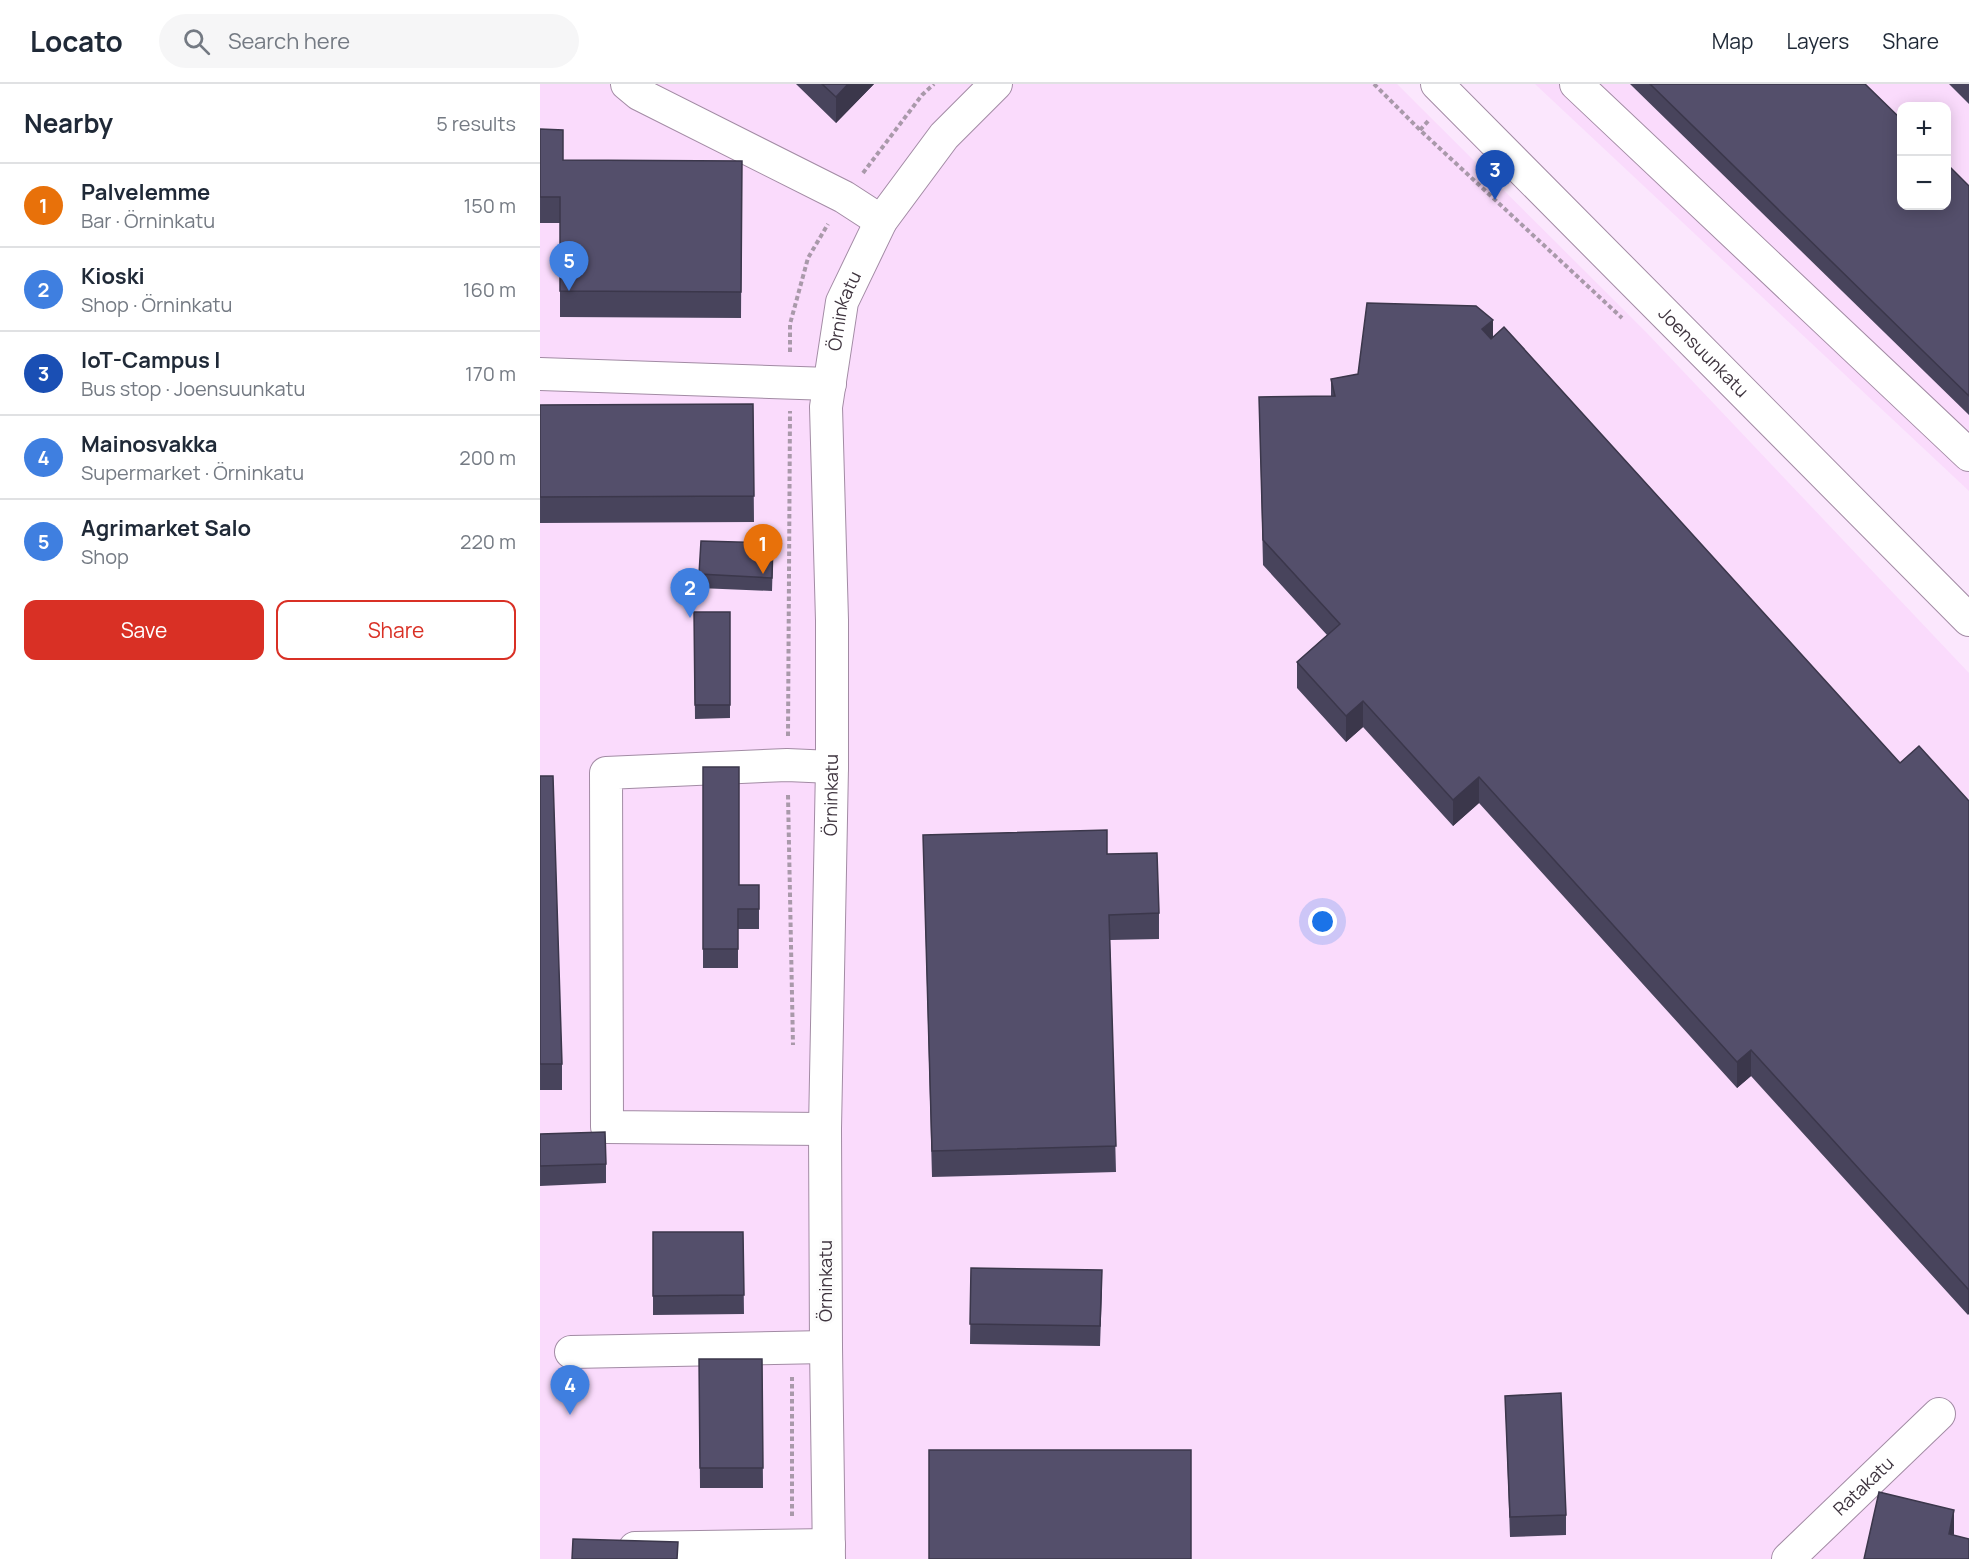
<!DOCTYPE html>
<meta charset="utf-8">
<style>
:root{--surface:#fff;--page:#f6f6f7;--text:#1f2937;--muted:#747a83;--line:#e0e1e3;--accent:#d93025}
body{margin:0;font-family:Manrope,sans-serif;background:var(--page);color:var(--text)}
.controls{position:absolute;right:18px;top:18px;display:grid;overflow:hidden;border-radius:12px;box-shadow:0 3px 15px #0003}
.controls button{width:54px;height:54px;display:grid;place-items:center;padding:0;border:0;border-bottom:2px solid var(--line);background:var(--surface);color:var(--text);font:30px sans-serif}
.you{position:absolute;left:783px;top:838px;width:21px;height:21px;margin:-15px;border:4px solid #fff;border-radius:50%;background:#1a73e8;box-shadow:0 0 0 9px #1a73e833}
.badge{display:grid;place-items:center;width:39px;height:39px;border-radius:50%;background:var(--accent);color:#fff;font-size:20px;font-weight:700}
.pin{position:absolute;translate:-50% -50px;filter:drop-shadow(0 2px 3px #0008)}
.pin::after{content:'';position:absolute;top:32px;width:21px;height:18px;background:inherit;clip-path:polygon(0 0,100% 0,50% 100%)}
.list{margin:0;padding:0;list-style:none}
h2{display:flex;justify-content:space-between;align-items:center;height:78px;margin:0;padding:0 24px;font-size:26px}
h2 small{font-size:20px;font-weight:400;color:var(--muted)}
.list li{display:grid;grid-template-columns:39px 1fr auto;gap:18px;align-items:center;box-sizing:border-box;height:84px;padding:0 24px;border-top:2px solid var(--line)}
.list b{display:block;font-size:22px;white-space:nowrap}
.list p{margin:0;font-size:20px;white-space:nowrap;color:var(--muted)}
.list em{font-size:20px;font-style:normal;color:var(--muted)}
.actions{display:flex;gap:12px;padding:18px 24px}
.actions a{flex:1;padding:14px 0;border:2px solid var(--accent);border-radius:12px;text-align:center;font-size:21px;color:var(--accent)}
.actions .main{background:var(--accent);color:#fff}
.icon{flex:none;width:33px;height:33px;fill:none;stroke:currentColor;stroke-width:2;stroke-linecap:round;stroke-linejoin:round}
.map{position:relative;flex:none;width:1429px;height:1475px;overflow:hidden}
header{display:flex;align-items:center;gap:36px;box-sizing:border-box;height:84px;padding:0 30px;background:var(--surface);border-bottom:2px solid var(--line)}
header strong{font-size:28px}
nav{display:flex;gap:33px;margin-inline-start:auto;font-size:21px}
.search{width:420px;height:54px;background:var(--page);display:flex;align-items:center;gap:15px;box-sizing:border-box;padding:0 21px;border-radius:33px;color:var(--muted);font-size:22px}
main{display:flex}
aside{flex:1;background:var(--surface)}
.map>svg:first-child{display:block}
.built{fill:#fadbfc;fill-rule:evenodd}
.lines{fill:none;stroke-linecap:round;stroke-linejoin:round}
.minor-casing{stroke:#a28ba4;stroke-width:34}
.path{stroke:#a999aa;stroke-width:4;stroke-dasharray:4.5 3;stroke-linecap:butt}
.minor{stroke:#fff;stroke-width:32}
.wall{fill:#48445c}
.shaded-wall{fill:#3b374b}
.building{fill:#544f6b;stroke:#3b374b;stroke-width:1.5}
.labels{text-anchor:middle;stroke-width:6;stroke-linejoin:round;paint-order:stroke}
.street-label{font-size:18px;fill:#3f353f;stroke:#fcfcfc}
</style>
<header>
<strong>Locato</strong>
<div class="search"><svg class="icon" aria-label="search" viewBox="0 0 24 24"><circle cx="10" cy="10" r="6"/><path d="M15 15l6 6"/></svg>Search here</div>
<nav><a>Map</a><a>Layers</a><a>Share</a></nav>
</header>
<main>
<aside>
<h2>Nearby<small>5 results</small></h2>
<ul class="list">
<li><span class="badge" style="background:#e8710a">1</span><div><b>Palvelemme</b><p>Bar · Örninkatu</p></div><em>150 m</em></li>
<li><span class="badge" style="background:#3f7fe0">2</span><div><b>Kioski</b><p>Shop · Örninkatu</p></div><em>160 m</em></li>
<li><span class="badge" style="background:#1a4fb4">3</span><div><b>IoT-Campus I</b><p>Bus stop · Joensuunkatu</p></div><em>170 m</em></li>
<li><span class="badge" style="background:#3f7fe0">4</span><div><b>Mainosvakka</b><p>Supermarket · Örninkatu</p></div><em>200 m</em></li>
<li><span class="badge" style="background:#3f7fe0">5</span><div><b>Agrimarket Salo</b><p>Shop</p></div><em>220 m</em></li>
</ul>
<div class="actions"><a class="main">Save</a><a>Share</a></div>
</aside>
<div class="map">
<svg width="1429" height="1475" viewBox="0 0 1429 1475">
<rect width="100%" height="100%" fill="#fbe7fd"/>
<!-- built -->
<path class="built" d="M0,0H857L1105,247L1429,589V1475H0Z
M995,0H1429V407ZM1362,22H1406V122H1362Z"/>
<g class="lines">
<!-- minor casing -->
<g class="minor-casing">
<g id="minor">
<path d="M87,0L99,10L304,113L341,137"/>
<path id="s1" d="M897,0L1429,536"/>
<path d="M1036,0L1429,371"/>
<path d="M0,290L290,300"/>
<path d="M285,1045L67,1043L66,689L247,681L292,683"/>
<path d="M31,1268L286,1263"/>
<path d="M95,1464L289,1461"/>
<path id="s2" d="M289,1475L286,1263L285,1045L292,683V536L286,323L302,218L341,137L404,52L456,0"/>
<path id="s3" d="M1248,1475L1399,1330"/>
</g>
</g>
<!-- path -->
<path class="path" d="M834,0L880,46L1082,234
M880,46L890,35
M323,89L382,11L394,0
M250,268V240L268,174L288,140
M248,652L250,327
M248,711L253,961
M252,1432V1293"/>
<!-- minor -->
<use href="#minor" class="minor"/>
</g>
<!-- wall -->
<path class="wall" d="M256,0H334L296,39Z
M1090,0H1325L1429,102V331Z
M1409,0H1429V20Z
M0,45L23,76L202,77L201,234L20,233V139H0Z
M953,253L1360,679L1429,717L1428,1231L1211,992L1197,1004L939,719L913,742L823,643L806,658L757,604V578L787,551L723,481L719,313L791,312V295L818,290Z
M213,320L214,438L0,439V321Z
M233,473L232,507L159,504V490Z
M154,528H190V634L155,635Z
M163,683L199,801H219V845H198V884H163Z
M0,692L22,980V1006H0Z
M383,751L619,829V855L570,856L576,1088L392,1093Z
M0,1050L66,1080V1099L0,1102Z
M113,1148H203L204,1230L113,1231Z
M431,1184L562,1206L560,1262L430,1260Z
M159,1275H222L223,1404H160Z
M965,1312L1026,1431V1451L970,1453Z"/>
<!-- shaded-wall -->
<path class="shaded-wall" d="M308,0H334L296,39V13Z
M953,236V261L942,245Z
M823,617V643L806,658V632Z
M939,693V719L913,742V716Z
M1211,966V992L1197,1004V978Z
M1428,1205H1429V1230L1428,1231Z
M1414,1426V1451L1409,1450Z"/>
<!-- building -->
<path class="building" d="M282,0H308L296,13Z
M1110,0H1325L1362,36V122H1407V80L1429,102V312Z
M0,45L23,46V76L202,77L201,208L20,207V113H0Z
M827,219L936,222L953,236L942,245L951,255L964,243L1360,679L1379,662L1429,717V1205H1428L1211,966L1197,978L939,693L913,716L823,617L806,632L757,578L800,540L723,456L719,313L795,312L791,295L818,290Z
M213,320L214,412L0,413V321Z
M161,457L233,459L232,494L159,490Z
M154,528H190V621H155Z
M163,683H199V801H219V825H198V865H163Z
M0,692H13L22,980H0Z
M567,746V770L617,769L619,829L569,831L576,1062L392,1067L383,751Z
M65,1048L66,1080L0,1082V1050Z
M113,1148H203L204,1211L113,1212Z
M431,1184L562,1186L560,1242L430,1240Z
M159,1275H222L223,1384H160Z
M1021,1309L1026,1431L970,1433L965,1312Z
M389,1366H651V1475H389Z
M1339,1408L1414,1426L1409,1450L1429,1455V1475H1324Z
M33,1455L138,1458L137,1475H32Z"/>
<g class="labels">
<!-- street labels -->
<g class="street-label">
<text dy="6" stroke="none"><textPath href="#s2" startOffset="1250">Örninkatu</textPath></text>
<text dy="6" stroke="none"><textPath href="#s1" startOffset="378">Joensuunkatu</textPath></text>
<text dy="6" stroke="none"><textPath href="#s2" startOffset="764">Örninkatu</textPath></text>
<text transform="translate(286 1197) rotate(-90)" y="6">Örninkatu</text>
<text dy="6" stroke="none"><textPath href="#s3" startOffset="105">Ratakatu</textPath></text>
</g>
</g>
</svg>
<div class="controls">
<button>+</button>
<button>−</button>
</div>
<div class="you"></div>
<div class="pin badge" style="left:223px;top:490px;background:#e8710a">1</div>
<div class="pin badge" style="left:150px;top:534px;background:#3f7fe0">2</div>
<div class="pin badge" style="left:955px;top:116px;background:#1a4fb4">3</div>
<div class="pin badge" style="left:30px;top:1331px;background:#3f7fe0">4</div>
<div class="pin badge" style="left:29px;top:207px;background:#3f7fe0">5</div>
</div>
</main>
